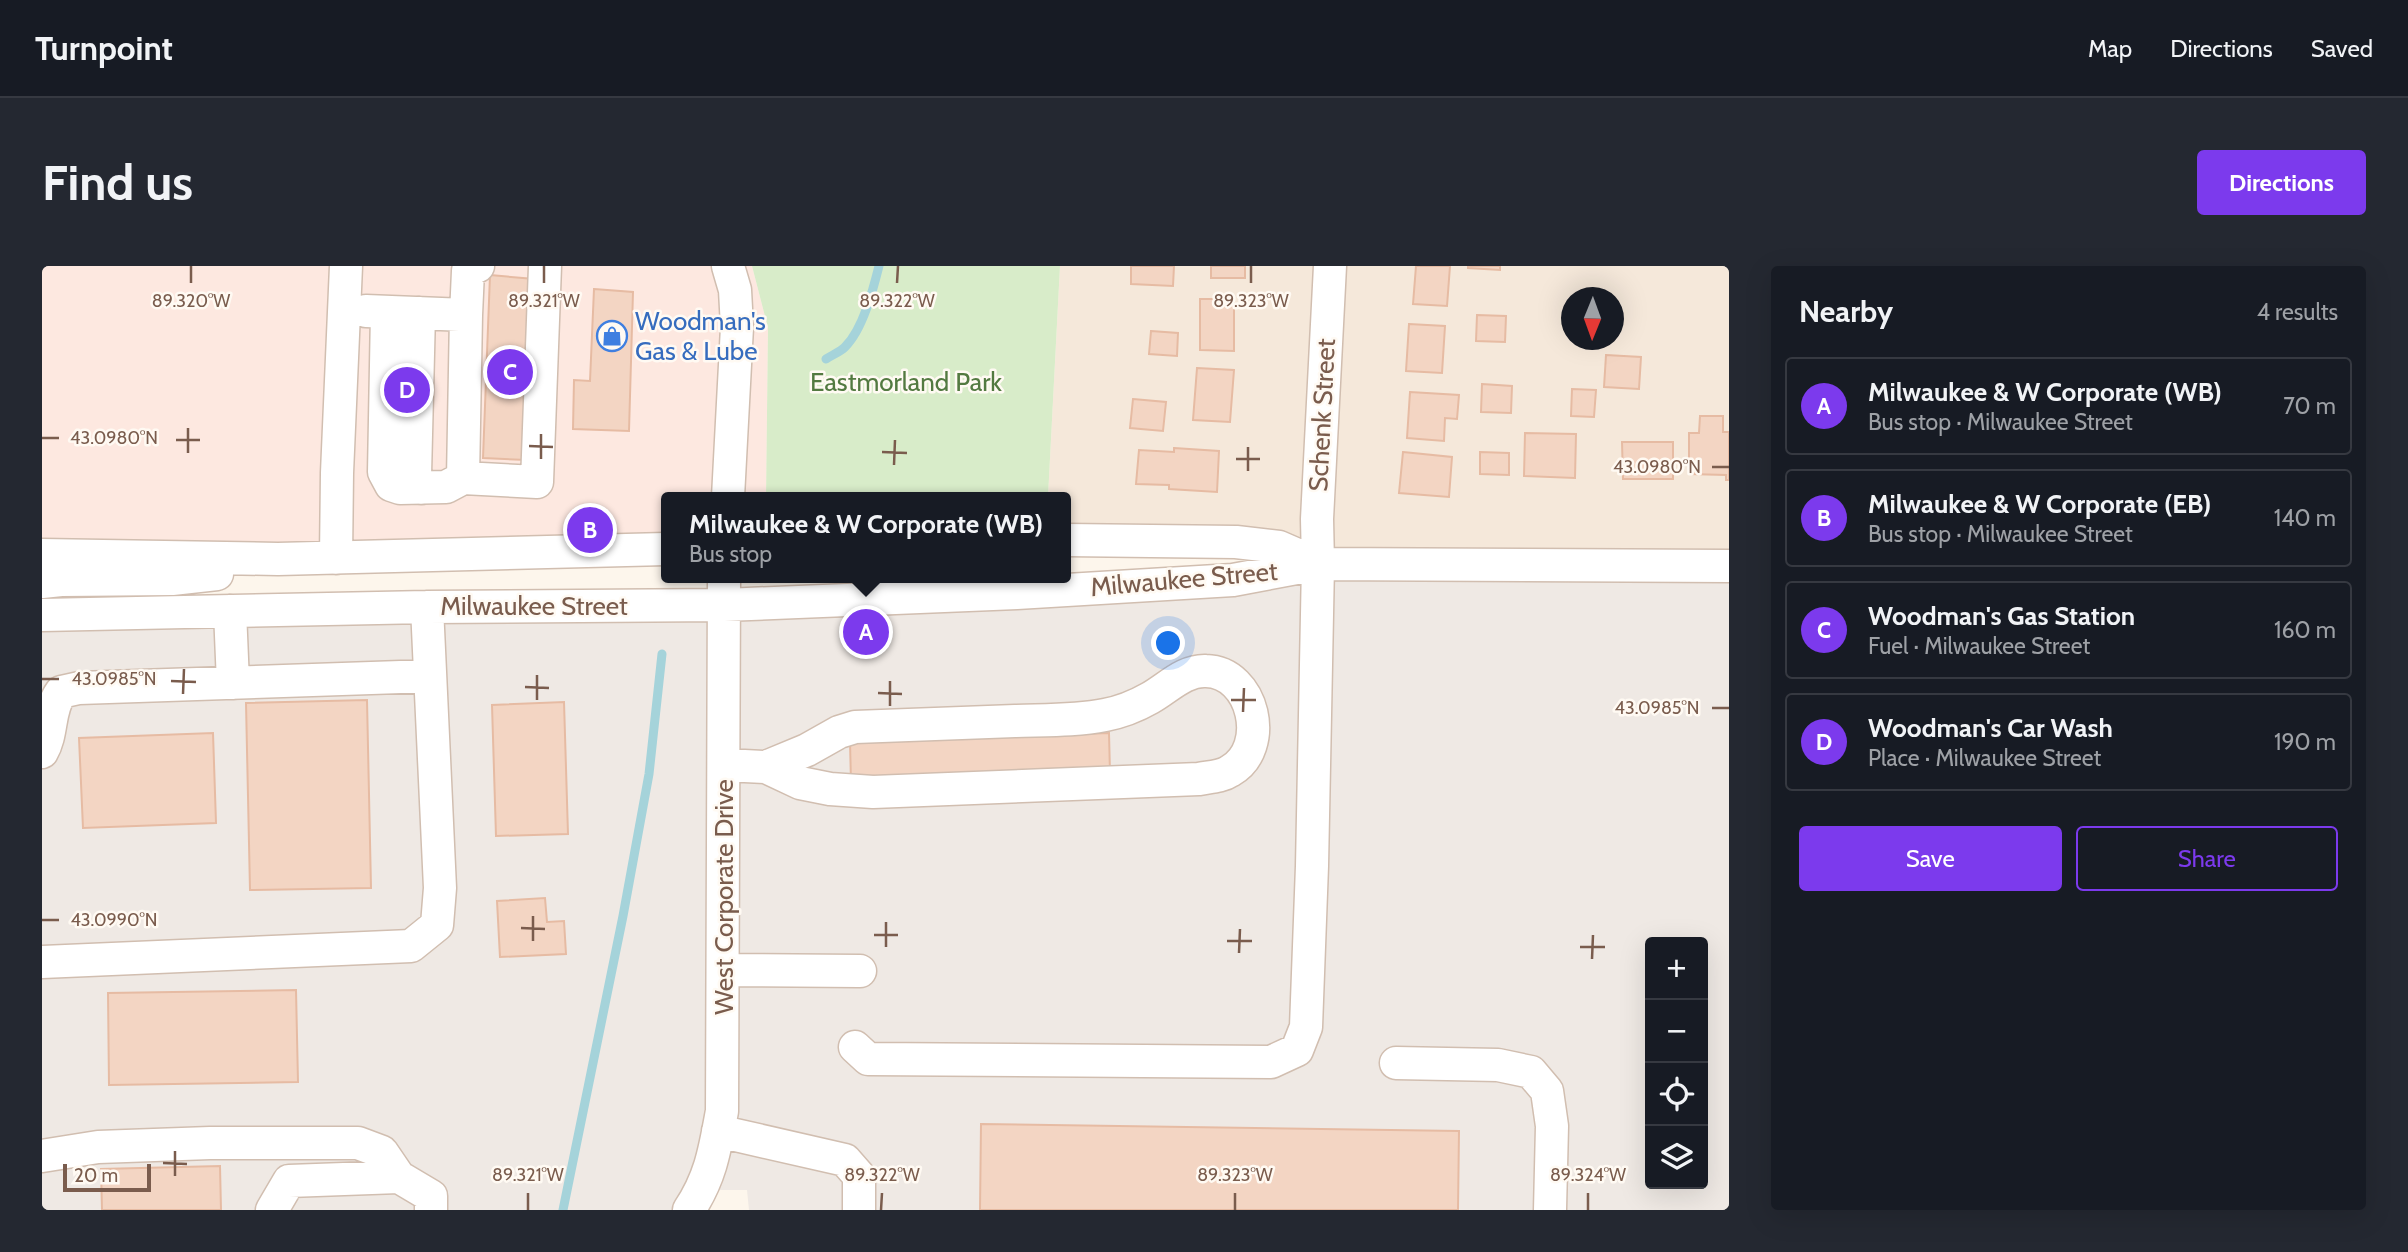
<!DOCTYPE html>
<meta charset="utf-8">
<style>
:root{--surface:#171b24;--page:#242831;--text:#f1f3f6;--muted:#9ea1a6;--line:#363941;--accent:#7c3aed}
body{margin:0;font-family:Cabin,sans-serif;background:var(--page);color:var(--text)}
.controls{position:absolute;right:21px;bottom:21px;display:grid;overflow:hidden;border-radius:7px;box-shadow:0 7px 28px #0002}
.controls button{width:63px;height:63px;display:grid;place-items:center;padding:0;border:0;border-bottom:2px solid var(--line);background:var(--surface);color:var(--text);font:35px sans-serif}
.compass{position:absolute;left:1519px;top:21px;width:63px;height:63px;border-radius:50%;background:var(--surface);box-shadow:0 7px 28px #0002;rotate:181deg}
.scale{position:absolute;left:21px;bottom:18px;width:88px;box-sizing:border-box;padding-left:7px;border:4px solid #7a5c4d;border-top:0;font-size:19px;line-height:24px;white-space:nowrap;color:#7a5c4d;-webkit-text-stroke:5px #fffaf3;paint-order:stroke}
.you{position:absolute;left:1127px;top:378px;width:24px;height:24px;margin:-18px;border:5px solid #fff;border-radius:50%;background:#1a73e8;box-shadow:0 0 0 10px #1a73e833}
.badge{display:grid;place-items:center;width:46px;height:46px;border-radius:50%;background:var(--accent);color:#fff;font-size:23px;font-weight:700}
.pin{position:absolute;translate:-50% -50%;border:4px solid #fff;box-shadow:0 2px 7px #0006}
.popup{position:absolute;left:619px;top:226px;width:410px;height:91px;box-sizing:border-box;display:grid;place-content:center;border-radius:7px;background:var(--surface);filter:drop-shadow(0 2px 5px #0005);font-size:23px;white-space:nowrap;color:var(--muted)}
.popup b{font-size:26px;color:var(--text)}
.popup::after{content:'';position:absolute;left:50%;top:100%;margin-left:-14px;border:14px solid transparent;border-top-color:var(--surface)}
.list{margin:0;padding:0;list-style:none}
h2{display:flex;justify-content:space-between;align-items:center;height:91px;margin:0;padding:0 28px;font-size:30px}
h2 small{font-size:23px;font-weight:400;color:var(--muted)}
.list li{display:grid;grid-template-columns:46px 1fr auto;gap:21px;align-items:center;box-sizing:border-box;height:98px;margin:0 14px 14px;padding:0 14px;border:2px solid var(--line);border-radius:7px}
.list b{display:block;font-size:26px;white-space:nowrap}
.list p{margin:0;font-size:23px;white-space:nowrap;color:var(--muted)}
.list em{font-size:23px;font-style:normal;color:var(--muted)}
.actions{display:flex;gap:14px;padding:21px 28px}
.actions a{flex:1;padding:16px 0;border:2px solid var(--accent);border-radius:7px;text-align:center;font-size:24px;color:var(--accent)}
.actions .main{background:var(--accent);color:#fff}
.icon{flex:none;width:38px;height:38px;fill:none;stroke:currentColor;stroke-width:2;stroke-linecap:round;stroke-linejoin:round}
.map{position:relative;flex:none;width:1687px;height:944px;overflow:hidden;border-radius:7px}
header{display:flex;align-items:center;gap:42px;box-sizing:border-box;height:98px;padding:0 35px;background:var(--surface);border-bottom:2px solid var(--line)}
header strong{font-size:33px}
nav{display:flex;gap:38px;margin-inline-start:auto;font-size:24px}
.intro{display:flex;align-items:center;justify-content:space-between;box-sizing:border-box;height:168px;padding:0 42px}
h1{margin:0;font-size:49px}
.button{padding:18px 32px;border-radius:7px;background:var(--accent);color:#fff;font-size:24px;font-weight:700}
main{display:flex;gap:42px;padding:0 42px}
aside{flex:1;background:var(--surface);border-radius:7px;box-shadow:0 7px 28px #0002}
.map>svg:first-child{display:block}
.residential{fill:#f5e8da;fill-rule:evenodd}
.commercial{fill:#fde8e0}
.industrial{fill:#efe9e4;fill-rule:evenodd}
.green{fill:#d8ecc9}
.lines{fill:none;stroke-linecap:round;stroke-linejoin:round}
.stream{stroke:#a5d3da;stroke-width:9}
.building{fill:#f3d5c3;stroke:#e6bba3;stroke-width:2}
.minor-casing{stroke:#d1beb0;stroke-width:35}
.minor{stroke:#fff;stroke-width:32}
.ticks{fill:none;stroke:#7a5c4d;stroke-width:2.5}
.labels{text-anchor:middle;stroke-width:5;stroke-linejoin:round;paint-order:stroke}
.shop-label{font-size:26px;fill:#366cbe;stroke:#fffaf3;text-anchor:start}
.park-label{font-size:26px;fill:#537a41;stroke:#fffaf3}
.street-label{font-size:26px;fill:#7a5c4d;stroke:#fffaf3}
.ticks-label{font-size:18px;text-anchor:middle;fill:#7a5c4d;stroke:#fffaf3;stroke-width:5;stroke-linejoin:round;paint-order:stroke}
</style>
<header>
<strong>Turnpoint</strong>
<nav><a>Map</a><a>Directions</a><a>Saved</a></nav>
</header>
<div class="intro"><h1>Find us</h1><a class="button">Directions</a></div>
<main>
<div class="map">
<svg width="1687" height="944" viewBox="0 0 1687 944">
<rect width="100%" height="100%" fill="#fdf6ec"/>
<!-- residential -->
<path class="residential" d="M1018,0H1687V299L1024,274V231H1006ZM1530,32H1572V74H1530Z"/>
<!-- commercial -->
<path class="commercial" d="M0,0H710L726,62L724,231H624V282L0,287Z"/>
<!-- industrial -->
<path class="industrial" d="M1687,300V944H707L705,924H661L647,944H0V349ZM1608,676H1661V918H1608Z"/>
<!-- green -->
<path class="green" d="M710,0H1018L1006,231H724L726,62Z"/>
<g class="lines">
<!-- stream -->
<path class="stream" d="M784,93C790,89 798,86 803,81C821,63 831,24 837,0
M521,944L581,650L607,508L620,388"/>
</g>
<!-- building -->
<path class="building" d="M1089,0H1132L1131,20L1089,18Z
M1169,0H1203V12H1169Z
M1374,0H1408L1405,40L1371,38Z
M1426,0H1458V4L1426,2Z
M448,9L492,13L485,194L441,192Z
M552,23L591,26L587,165L531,163L532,114L548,115Z
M1158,33H1192V85L1158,84Z
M1435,49L1464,50L1463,76L1434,75Z
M1367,58L1403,60L1400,107L1364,105Z
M1109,65L1136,67L1135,90L1107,88Z
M1564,89L1599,91L1597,123L1562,121Z
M1155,102L1192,104L1188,156L1151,154Z
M1440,118L1470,120L1469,147L1439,146Z
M1530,123L1554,124L1552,151L1529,150Z
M1368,126L1417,129L1415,153L1403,152L1402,175L1365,172Z
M1091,133L1124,136L1121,165L1088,162Z
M1658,150H1681V166H1687V214H1684V209L1647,208V167H1657Z
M1483,167L1534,168L1533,212L1482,210Z
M1580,176H1631V213H1581Z
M1132,182L1177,185L1175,226L1127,223V219L1094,218L1097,184L1132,186Z
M1361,186L1410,191L1407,231L1357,227Z
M1438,186L1467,187V209L1438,208Z
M325,434L329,622L208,624L204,437Z
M522,436L526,568L454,570L450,439Z
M171,467L174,557L41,562L37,472Z
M1067,467L1068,507L809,516L808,476Z
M503,632L505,656L522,655L524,688L458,691L455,635Z
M254,724L256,816L67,819L66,727Z
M939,858L1417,865L1416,944H938Z
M178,900L179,944H60L59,903Z"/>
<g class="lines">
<!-- minor casing -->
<g class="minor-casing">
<path id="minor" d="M324,45L424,49L426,5L436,0
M345,46L342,206L349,219L358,222L404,221L421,212
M377,47L373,209L379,222
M424,49L421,212L495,216L503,0
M686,231L695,61L693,24L686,0
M1024,274L1194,276L1237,281L1276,298
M0,289L236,293L624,283
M294,292L295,207L304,0
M0,316L19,314L130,313L175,308
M188,345L191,417
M0,349L385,341L682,339L975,327L1191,314L1276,298L1687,300
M0,486C11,467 6,444 19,426L37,422L388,410
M683,499L724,501L758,517L788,523L831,526L1157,513C1167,511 1179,511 1188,505C1229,482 1212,406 1164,405C1142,404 1126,422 1108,432C1094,440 1079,446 1063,449C1034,455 1003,454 973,455C920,457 867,459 813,461L797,466L765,484L724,501
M0,696L369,680L395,659L398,622L385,341
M681,704L818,705
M813,781L826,793L1229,796L1255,784L1264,761L1270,600L1276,298L1275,253L1288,0
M1354,797L1456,799L1489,806L1505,825L1510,860L1508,944
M676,865L803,894L817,910V944
M0,890L56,881L168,877H316L340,886L357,911
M230,944L247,915L357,911L389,930V944
M647,944C669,911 673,883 680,845L682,312"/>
</g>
<!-- minor -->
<use href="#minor" class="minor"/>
</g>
<!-- ticks -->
<path class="ticks" d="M149,17V0M502,17V0M855,17L856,0M1209,17V0M0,172H17M134,174H158M487,180L511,181M840,186L865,187M146,187V162M499,193V168M1194,193H1218M852,199L853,174M1670,201H1687M1206,205V181M0,413H17M129,415L154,416M483,421L507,422M836,427L860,428M141,428L142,403M495,434V409M1189,434H1214M848,440V415M1670,442H1687M1201,446L1202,422M0,654H17M479,662L503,663M832,669H856M491,675V650M1185,675H1210M844,681V656M1538,681H1563M1197,687L1198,663M1550,693L1551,669M121,897L145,898M133,910V885M486,944V927M839,944L840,927M1193,944V927M1546,944V927"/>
<!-- icons -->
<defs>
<g id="shop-ring" transform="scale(1.575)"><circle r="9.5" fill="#fffaf3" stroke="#3f7fe0" stroke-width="1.5"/><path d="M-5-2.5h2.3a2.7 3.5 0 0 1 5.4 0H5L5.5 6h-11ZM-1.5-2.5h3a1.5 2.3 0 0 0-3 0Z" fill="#3f7fe0"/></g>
</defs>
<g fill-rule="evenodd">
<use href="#shop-ring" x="570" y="70"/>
</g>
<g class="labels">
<!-- shop labels -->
<g class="shop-label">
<text x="593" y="64">Woodman's<tspan x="593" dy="30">Gas &amp; Lube</tspan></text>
</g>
<!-- park labels -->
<g class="park-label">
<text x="864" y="125">Eastmorland Park</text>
</g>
<!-- street labels -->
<g class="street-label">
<text transform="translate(1280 149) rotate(-87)" y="9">Schenk Street</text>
<text transform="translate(1142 313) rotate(-5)" y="9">Milwaukee Street</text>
<text x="492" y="349">Milwaukee Street</text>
<text transform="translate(682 631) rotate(-90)" y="9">West Corporate Drive</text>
</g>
</g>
<g class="ticks-label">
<text x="149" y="41">89.320°W</text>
<text x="502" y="41">89.321°W</text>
<text x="855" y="41">89.322°W</text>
<text x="1209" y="41">89.323°W</text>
<text x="72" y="178">43.0980°N</text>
<text x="1615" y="207">43.0980°N</text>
<text x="72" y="419">43.0985°N</text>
<text x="1615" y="448">43.0985°N</text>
<text x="72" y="660">43.0990°N</text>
<text x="486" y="915">89.321°W</text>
<text x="840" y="915">89.322°W</text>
<text x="1193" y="915">89.323°W</text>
<text x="1546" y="915">89.324°W</text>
</g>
</svg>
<div class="controls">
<button>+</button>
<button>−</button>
<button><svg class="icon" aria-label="locate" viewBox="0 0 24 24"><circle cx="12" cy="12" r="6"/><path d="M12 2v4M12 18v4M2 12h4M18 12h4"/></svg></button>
<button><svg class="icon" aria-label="layers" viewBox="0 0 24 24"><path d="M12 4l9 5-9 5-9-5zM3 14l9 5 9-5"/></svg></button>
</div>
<svg class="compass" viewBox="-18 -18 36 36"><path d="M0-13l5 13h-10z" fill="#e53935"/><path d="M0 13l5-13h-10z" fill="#9ea1a6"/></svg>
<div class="scale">20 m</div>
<div class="you"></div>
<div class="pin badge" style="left:824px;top:366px">A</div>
<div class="popup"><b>Milwaukee &amp; W Corporate (WB)</b>Bus stop</div>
<div class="pin badge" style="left:548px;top:264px">B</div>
<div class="pin badge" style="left:468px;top:106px">C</div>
<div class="pin badge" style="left:365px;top:124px">D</div>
</div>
<aside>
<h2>Nearby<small>4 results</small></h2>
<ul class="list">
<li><span class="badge">A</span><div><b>Milwaukee &amp; W Corporate (WB)</b><p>Bus stop · Milwaukee Street</p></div><em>70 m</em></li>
<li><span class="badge">B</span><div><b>Milwaukee &amp; W Corporate (EB)</b><p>Bus stop · Milwaukee Street</p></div><em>140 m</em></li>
<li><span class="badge">C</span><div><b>Woodman's Gas Station</b><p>Fuel · Milwaukee Street</p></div><em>160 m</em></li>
<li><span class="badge">D</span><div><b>Woodman's Car Wash</b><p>Place · Milwaukee Street</p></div><em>190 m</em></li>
</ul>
<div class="actions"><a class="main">Save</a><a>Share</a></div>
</aside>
</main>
